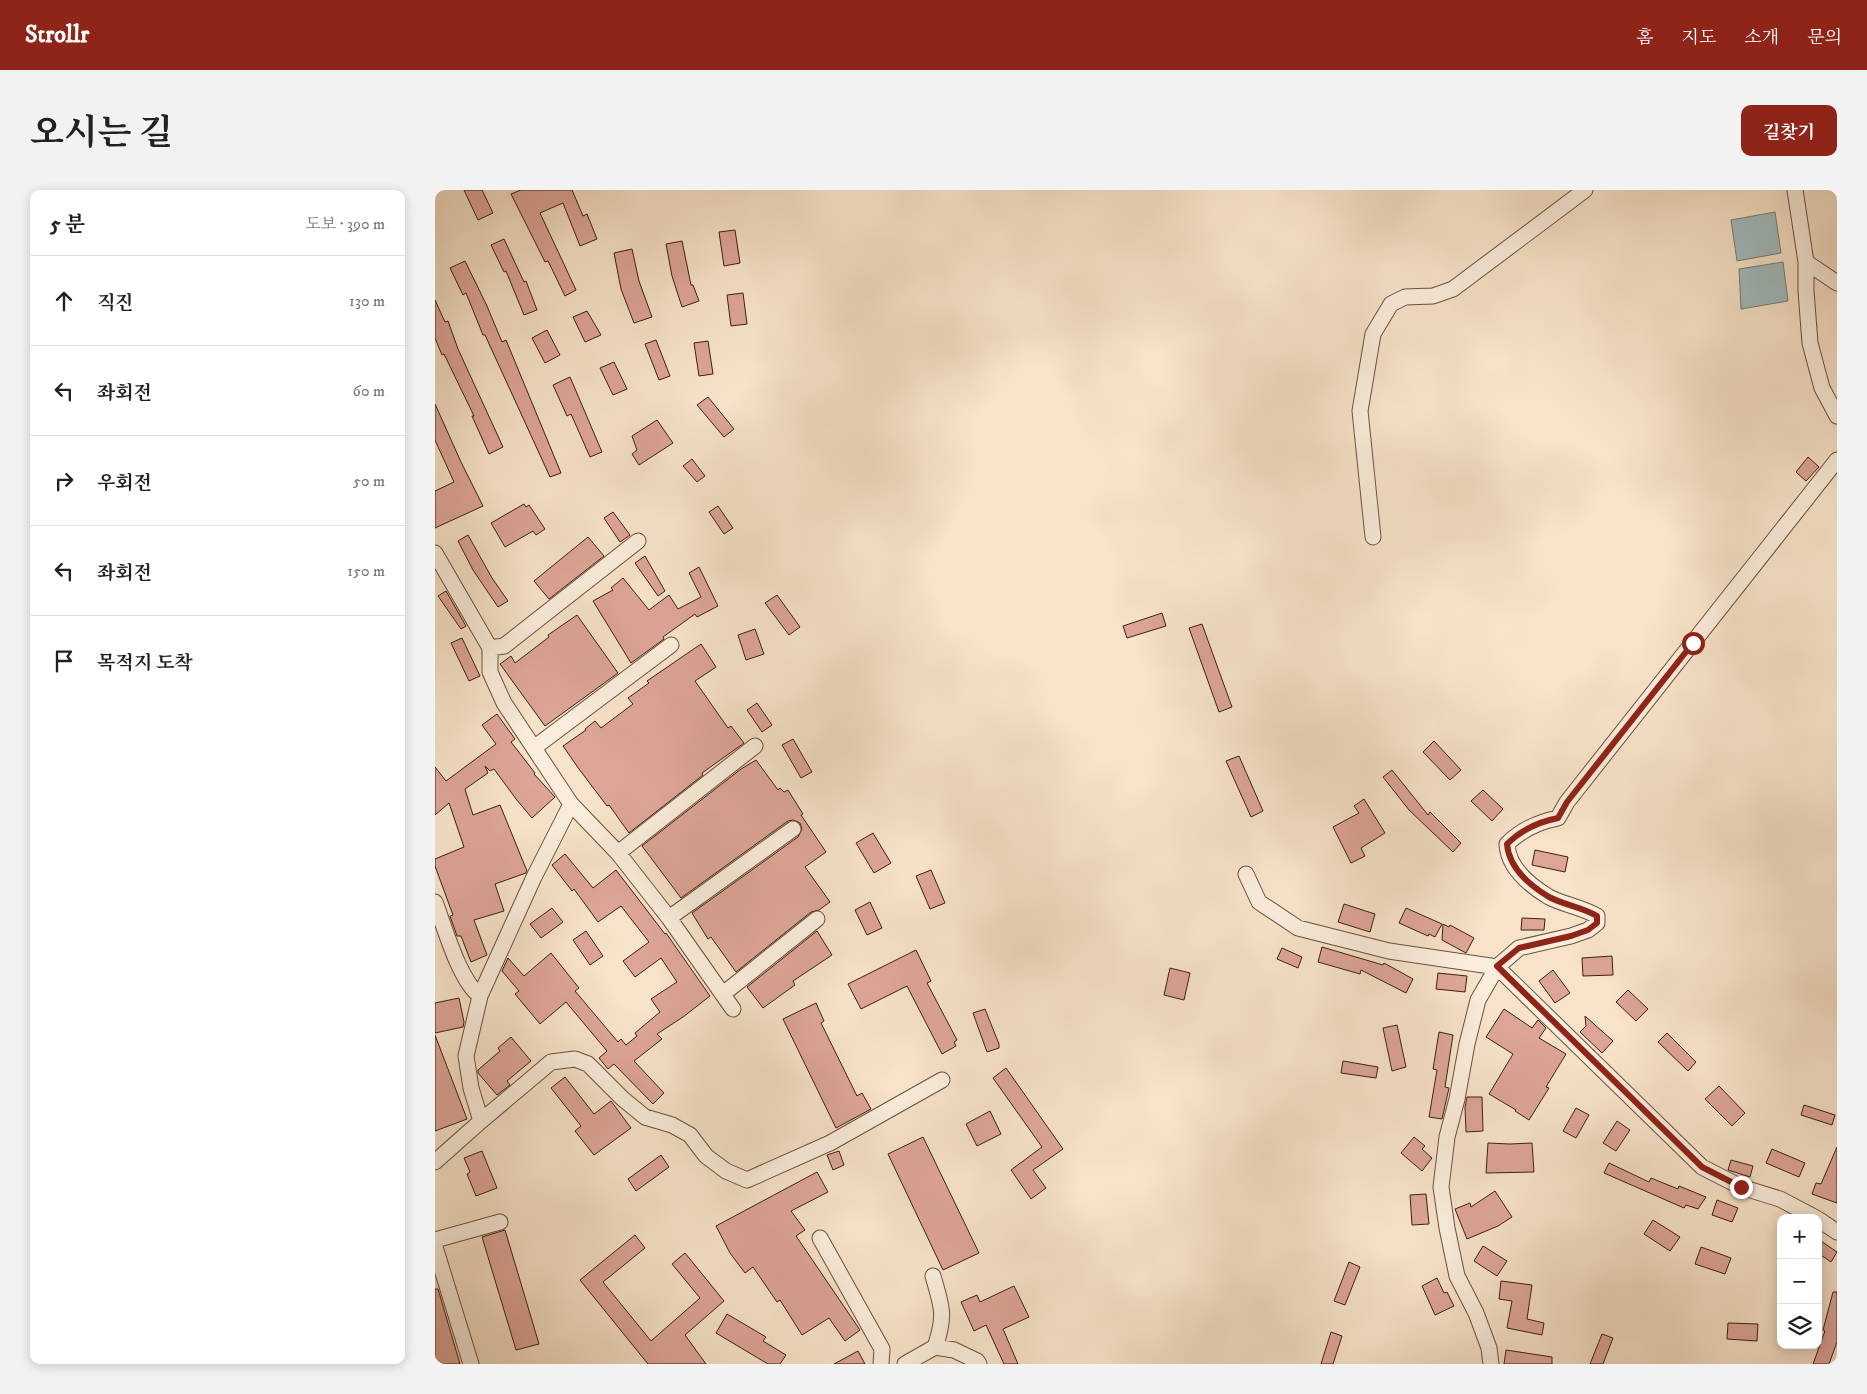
<!DOCTYPE html>
<html lang="ko">
<meta charset="utf-8">
<style>
:root{--surface:#fff;--page:#f2f2f2;--text:#202124;--muted:#757577;--line:#e0e0e0;--accent:#8f2418}
body{margin:0;font-family:"IM FELL DW Pica","Noto Serif KR",serif;background:var(--page);color:var(--text)}
.controls{position:absolute;right:15px;bottom:15px;display:grid;overflow:hidden;border-radius:10px;box-shadow:0 2px 12px #0003}
.controls button{width:45px;height:45px;display:grid;place-items:center;padding:0;border:0;border-bottom:1px solid var(--line);background:var(--surface);color:var(--text);font:25px sans-serif}
.stop{position:absolute;width:15px;height:15px;margin:-11px;border:4px solid #8f2418;border-radius:50%;background:#fff}
.stop.end{background:#8f2418;border-color:#fff;box-shadow:0 1px 5px #0008}
.list{margin:0;padding:0;list-style:none}
h2{display:flex;justify-content:space-between;align-items:center;height:65px;margin:0;padding:0 20px;font-size:21px}
h2 small{font-size:16px;font-weight:400;color:var(--muted)}
.list li{display:grid;grid-template-columns:32px 1fr auto;gap:15px;align-items:center;box-sizing:border-box;height:90px;padding:0 20px;border-top:1px solid var(--line)}
.list b{display:block;font-size:19px;white-space:nowrap}
.list em{font-size:16px;font-style:normal;color:var(--muted)}
.icon{flex:none;width:28px;height:28px;fill:none;stroke:currentColor;stroke-width:2;stroke-linecap:round;stroke-linejoin:round}
.map{position:relative;flex:none;width:1402px;height:1174px;overflow:hidden;border-radius:10px}
header{display:flex;align-items:center;gap:30px;box-sizing:border-box;height:70px;padding:0 25px;background:var(--accent);color:#fff}
header strong{font-size:24px}
nav{display:flex;gap:28px;margin-inline-start:auto;font-size:18px}
.intro{display:flex;align-items:center;justify-content:space-between;box-sizing:border-box;height:120px;padding:0 30px}
h1{margin:0;font-size:35px}
.button{padding:12px 22px;border-radius:10px;background:var(--accent);color:#fff;font-size:18px;font-weight:700}
main{display:flex;gap:30px;padding:0 30px}
aside{flex:1;background:var(--surface);border-radius:10px;box-shadow:0 2px 12px #0003}
.map>svg:first-child{display:block}
.water{fill:#a1bcbf;stroke:#797d79}
.building{fill:#dda598;stroke:#3e1f10}
.lines{fill:none;stroke-linecap:round;stroke-linejoin:round}
.street-casing{stroke:#6c503e;stroke-width:17}
.street{stroke:#faeddc;stroke-width:15}
.route{stroke:#8f2418;stroke-width:6}
</style>
<header>
<strong>Strollr</strong>
<nav><a>홈</a><a>지도</a><a>소개</a><a>문의</a></nav>
</header>
<div class="intro"><h1>오시는 길</h1><a class="button">길찾기</a></div>
<main>
<aside>
<h2>5 분<small>도보 · 390 m</small></h2>
<ul class="list">
<li><svg class="icon" aria-label="ahead" viewBox="0 0 24 24"><path d="M12 20V5M6 11l6-6 6 6"/></svg><div><b>직진</b></div><em>130 m</em></li>
<li><svg class="icon" aria-label="left" viewBox="0 0 24 24"><path d="M17 20v-9H6M10 6l-5 5 5 5"/></svg><div><b>좌회전</b></div><em>60 m</em></li>
<li><svg class="icon" aria-label="right" viewBox="0 0 24 24"><path d="M7 20v-9h11M14 6l5 5-5 5"/></svg><div><b>우회전</b></div><em>50 m</em></li>
<li><svg class="icon" aria-label="left" viewBox="0 0 24 24"><path d="M17 20v-9H6M10 6l-5 5 5 5"/></svg><div><b>좌회전</b></div><em>150 m</em></li>
<li><svg class="icon" aria-label="arrive" viewBox="0 0 24 24"><path d="M6 21V4h12l-3 4 3 4H6"/></svg><div><b>목적지 도착</b></div></li>
</ul>
</aside>
<div class="map">
<svg width="1402" height="1174" viewBox="0 0 1402 1174">
<rect width="100%" height="100%" fill="#f7e3c9"/>
<filter id="stains"><feTurbulence type="fractalNoise" baseFrequency=".004" numOctaves="4"/><feColorMatrix values="0 0 0 0 .2 0 0 0 0 .09 0 0 0 0 .02 0 0 0 .5 -.17"/></filter>
<radialGradient id="worn" r=".72"><stop offset=".6" stop-color="#630" stop-opacity="0"/><stop offset="1" stop-color="#630" stop-opacity=".3"/></radialGradient>
<!-- water -->
<path class="water" d="M1340,22L1346,63L1302,71L1296,30Z
M1348,72L1353,111L1306,119L1304,79Z"/>
<!-- building -->
<path class="building" d="M29,0H47L58,23L43,30Z
M86,0H137L148,26L152,24L162,49L145,56L128,13L105,23L141,100L130,106L113,71L110,72L76,4Z
M300,40L305,73L289,76L284,42Z
M69,49L89,92L91,91L102,120L89,125L71,81L69,82L56,55Z
M247,51L256,95H258L264,111L247,117L237,86L231,54Z
M197,59L204,91L217,127L199,133L186,99L179,63Z
M30,71L52,116L67,152L71,150L126,283L115,287L50,145H48L31,103L28,105L15,78Z
M308,103L312,134L296,136L292,105Z
M0,110L10,132L13,131L23,159L68,257L54,264L37,226H39L9,164L7,165L0,148Z
M152,121L166,145L150,152L138,127Z
M112,140L125,165L110,173L97,148Z
M221,150L235,186L224,190L210,154Z
M273,151L278,184L264,186L259,153Z
M179,172L192,199L178,205L165,178Z
M135,187L167,262L155,267L136,224L132,226L118,195Z
M273,207L299,239L289,247L262,215Z
M0,214L26,272L48,316L0,338V301L19,292L0,250Z
M222,230L238,253L204,275L197,264L202,260L197,246Z
M1373,267L1384,277L1371,291L1361,282Z
M257,269L270,286L262,292L248,276Z
M89,314L91,317L94,315L110,339L101,345L98,341L70,357L56,333Z
M283,316L298,338L289,344L274,322Z
M178,322L195,345L185,352L169,328Z
M33,345L57,388L73,411L63,417L38,380L23,351Z
M153,347L169,366L114,409L99,391Z
M210,366L230,401L223,406L200,373Z
M264,377L283,416L262,427L260,424L228,447L229,449L196,473L158,411L178,400L176,398L188,388L214,420L234,405L243,419L266,407L254,383Z
M11,401L31,436L26,439L3,406Z
M342,405L365,437L354,445L330,413Z
M727,423L731,436L692,448L688,436Z
M142,425L183,483L110,536L65,474L76,466L80,473L114,447L113,445Z
M767,434L797,517L784,522L754,438Z
M320,439L329,464L311,470L303,445Z
M27,448L45,486L34,491L16,453Z
M266,454L281,477L260,491L293,538L296,536L309,553L267,583L268,585L194,643L174,615L172,616L144,579L128,556L151,540L150,539L160,531L166,538L198,514L193,508L214,493L212,491Z
M322,513L337,535L327,542L312,520Z
M62,524L80,549L76,552L100,583L99,584L120,607L97,628L81,609L59,579L55,581L50,576L53,583L30,599L38,625L65,615L92,681L91,683L60,694L69,721L39,730L52,765L36,772L26,746H22L15,726L18,725L0,676V669L29,657L14,613L0,625V577L11,591L61,554L47,535Z
M358,549L377,582L366,588L347,555Z
M999,551L1026,580L1015,590L988,562Z
M804,566L828,621L816,627L791,571Z
M321,570L343,600L345,598L349,602L353,600L368,624L366,625L391,662L370,677L395,712L384,720L376,722L301,782L276,747L273,749L257,723L363,647L367,639L365,633L358,630L353,631L246,708L207,656L306,579Z
M957,580L993,625L995,622L1026,653L1018,662L974,620L948,587Z
M1048,600L1068,619L1057,631L1036,611Z
M929,609L950,643L926,658L930,666L916,673L898,637L924,623L919,616Z
M438,643L456,673L439,683L421,653Z
M1100,660L1133,667L1130,682L1097,675Z
M130,664L158,698L181,680L230,744L231,743L275,806L248,827L222,844L227,849L199,871L229,903L218,914L179,874L173,879L164,868L172,861L131,812L105,834L80,804L84,801L67,781L73,768L89,786L116,763L144,798L140,801L183,852L186,849L191,855L202,846L200,843L225,822L216,809L242,792L226,768L200,787L188,771L214,752L186,716L163,732L139,699L137,701L117,675Z
M496,680L510,713L495,719L481,686Z
M435,712L447,738L432,745L420,720Z
M909,714L940,724L935,742L903,732Z
M117,718L128,732L106,748L95,734Z
M971,718L1007,734L1000,747L994,744L993,746L964,733Z
M1087,728L1110,729L1109,740H1086Z
M1008,734L1014,737L1015,735L1039,748L1031,763L1007,750Z
M151,741L168,766L155,775L138,750Z
M382,741L397,765L358,791L360,795L328,818L312,797Z
M887,757L948,775L949,773L978,789L971,803L926,780L925,784L883,772Z
M847,758L867,767L863,778L842,769Z
M481,760L496,791L492,793L522,850L519,852L521,856L507,864L472,796L426,819L413,794Z
M1177,766L1178,785L1148,786L1147,768Z
M735,778L755,783L749,810L729,805Z
M1118,780L1135,803L1120,813L1104,791Z
M1003,783L1032,786L1030,802L1001,799Z
M1193,800L1213,819L1201,831L1181,812Z
M24,808L29,832L28,837L0,843V813Z
M381,813L389,831L386,833L422,906L427,903L436,919L401,938L348,829Z
M550,819L564,854V858L552,862L538,823Z
M1069,819L1097,838L1103,830L1111,838L1104,848L1131,864L1111,897L1114,898L1094,930L1080,921L1081,920L1054,904L1078,864L1051,847Z
M1150,826L1178,851L1167,863L1145,842L1151,836Z
M962,835L971,877L957,881L948,838Z
M1004,842L1018,845L1010,897L1014,898L1007,929L994,927L1002,880L998,879Z
M1232,843L1261,872L1253,881L1223,852Z
M0,845L32,929L0,941Z
M76,847L96,871L72,891L75,895L62,905L43,883V880L65,861L63,858Z
M908,871L943,877L941,888L906,883Z
M571,878L628,959L598,980L611,998L596,1009L576,980L607,957L558,888Z
M130,887L159,924L176,911L196,938L159,965L140,941L146,936L116,898Z
M1284,896L1310,923L1297,936L1270,909Z
M1032,907H1047L1048,941L1031,942L1030,917Z
M1369,915L1400,925L1397,935L1366,925Z
M1141,918L1154,925L1141,948L1128,941Z
M555,921L566,944L542,956L531,934Z
M1182,931L1195,940L1181,961L1168,953Z
M488,947L544,1063L508,1080L453,964Z
M979,947L990,956L987,959L997,968L987,981L966,963Z
M1053,953L1075,954L1097,953L1099,982L1051,983Z
M1402,957V1013L1377,1004L1381,993L1386,994Z
M1337,959L1370,973L1364,987L1331,973Z
M47,961L62,998L41,1006L32,984L35,982L29,968Z
M404,961L409,975L398,980L392,965Z
M226,965L234,977L201,1001L193,989Z
M1296,970L1318,976L1315,987L1293,980Z
M1174,973L1214,992L1216,988L1243,999L1244,996L1271,1007L1263,1019L1251,1015L1249,1018L1169,983Z
M382,982L393,1002L356,1021L370,1040L361,1046L425,1140L410,1151L394,1128L367,1145L345,1110L342,1112L318,1077L310,1083L295,1063L281,1036Z
M1060,1001L1077,1027L1063,1036L1032,1049L1020,1019L1035,1013L1036,1017Z
M991,1004L994,1034L977,1035L975,1005Z
M1282,1010L1303,1018L1297,1032L1277,1025Z
M1218,1030L1245,1047L1235,1061L1209,1044Z
M70,1040L104,1154L81,1160L47,1047Z
M200,1045L210,1058L168,1092L216,1151L265,1108L237,1074L250,1063L289,1111L250,1145L271,1174H213L145,1090Z
M1383,1049L1402,1062L1396,1072L1383,1063Z
M1048,1056L1072,1071L1062,1086L1039,1071Z
M1266,1057L1296,1068L1290,1084L1260,1074Z
M914,1072L925,1077L910,1115L899,1111Z
M1002,1088L1009,1103L1012,1102L1019,1116L1000,1125L987,1096Z
M1066,1091L1097,1095L1092,1129L1109,1133L1107,1145L1072,1138L1077,1111L1064,1109Z
M579,1096L594,1127L568,1139L583,1174H569L551,1135L539,1141L526,1112L542,1105L545,1112Z
M0,1099H3L25,1174H2L0,1168Z
M1398,1102H1402V1152L1394,1174H1378L1390,1141L1388,1140Z
M292,1124L331,1147L328,1151L351,1165L345,1174H333L281,1143Z
M1293,1133L1323,1134L1322,1151L1292,1149Z
M896,1142L907,1146L898,1174H886Z
M1167,1144L1178,1148L1168,1174H1155Z
M1071,1160L1117,1167V1174H1069Z
M423,1161L430,1174H399Z"/>
<g class="lines">
<!-- street casing -->
<g class="street-casing">
<path id="street" d="M1360,0L1371,72V101L1375,153L1387,198L1402,226
M1371,72L1402,93
M938,347L925,221L938,144L956,114L970,107L998,106L1018,99L1150,0
M0,363L55,458V482L69,513L136,614L183,663L234,728L298,819
M55,458L69,456L203,351
M100,557L236,455
M183,663L320,556
M811,684L824,712L863,738L954,761L1062,777L1267,977L1306,997L1345,1009L1381,1028
M0,712C10,738 24,790 45,806
M234,728L358,639
M288,804L382,729
M46,931L36,898L31,866L45,806L99,687L136,614
M0,972L46,931L116,872L140,869L153,874L188,909L210,927L237,935L255,945L271,966L291,981L312,990L395,953L507,890
M1383,1029L1402,1042
M385,1048L447,1159L446,1174
M0,1050L65,1032
M0,1057L36,1174
M498,1086C507,1117 511,1125 500,1157
M470,1174L500,1157L519,1160L542,1171L544,1174
M1056,1174L1054,1158L1041,1123L1022,1086L1012,1038L1006,997L1012,947L1022,909L1032,854L1043,810L1062,777L1084,758L1136,746L1153,740L1162,733V726C1147,717 1129,715 1114,707C1094,695 1073,678 1072,654C1087,639 1103,632 1123,628L1132,612L1402,270"/>
</g>
<!-- street -->
<use href="#street" class="street"/>
</g>
<g class="lines">
<!-- route -->
<path class="route" d="M1258,453L1132,612L1123,628C1103,632 1087,639 1072,654C1074,678 1094,695 1114,707C1129,715 1147,717 1162,726V733L1153,740L1136,746L1084,758L1062,776L1267,977L1306,997"/>
</g>
<rect width="100%" height="100%" filter="url(#stains)"/>
<rect width="100%" height="100%" fill="url(#worn)"/>
</svg>
<div class="controls">
<button>+</button>
<button>−</button>
<button><svg class="icon" aria-label="layers" viewBox="0 0 24 24"><path d="M12 4l9 5-9 5-9-5zM3 14l9 5 9-5"/></svg></button>
</div>
<div class="stop" style="left:1258px;top:453px"></div>
<div class="stop end" style="left:1306px;top:997px"></div>
</div>
</main>
